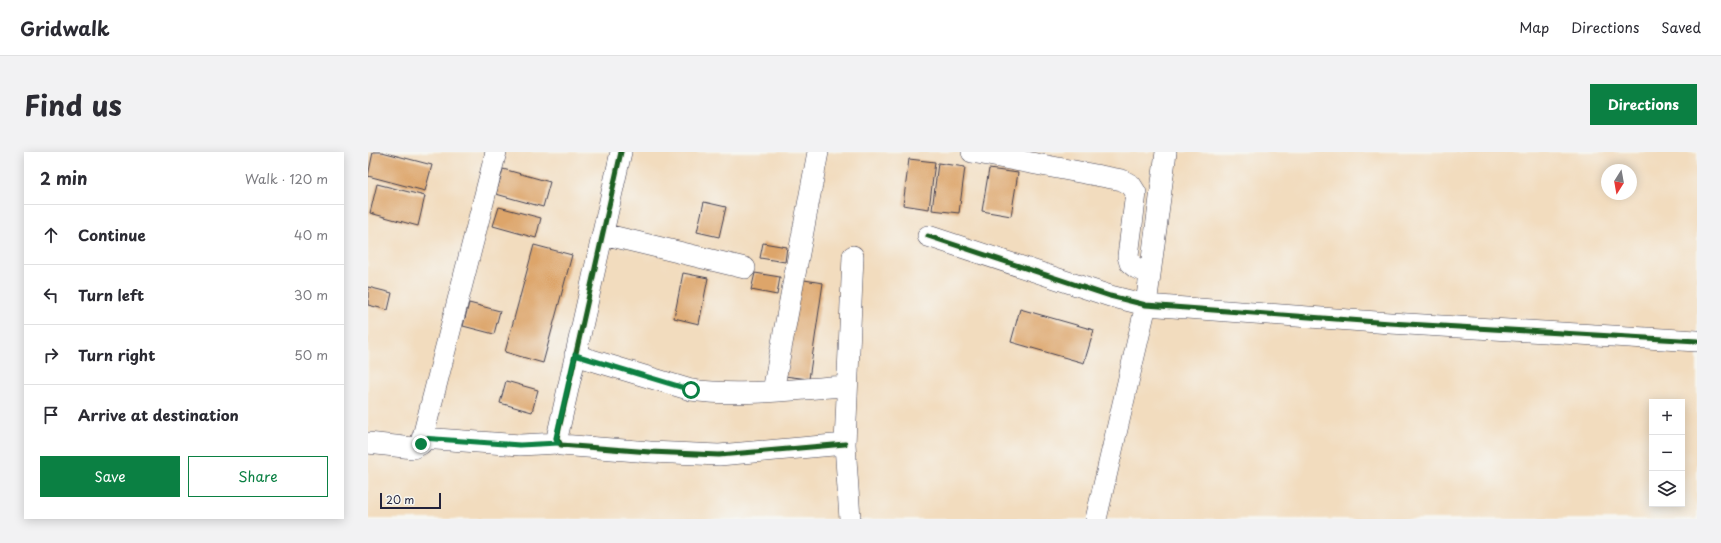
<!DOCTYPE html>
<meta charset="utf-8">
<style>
:root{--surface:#fff;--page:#f2f2f3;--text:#2b2b33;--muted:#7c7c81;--line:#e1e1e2;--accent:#0b8043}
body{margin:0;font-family:"Playpen Sans",sans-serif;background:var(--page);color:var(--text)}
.controls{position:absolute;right:12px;bottom:12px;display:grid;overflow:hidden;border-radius:0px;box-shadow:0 2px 10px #0003}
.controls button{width:36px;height:36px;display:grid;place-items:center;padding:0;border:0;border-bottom:1px solid var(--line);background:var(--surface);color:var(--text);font:20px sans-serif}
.compass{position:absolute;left:1233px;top:12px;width:36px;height:36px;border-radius:50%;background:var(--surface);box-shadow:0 2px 10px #0003;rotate:191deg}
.scale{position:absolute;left:12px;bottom:10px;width:61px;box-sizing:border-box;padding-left:4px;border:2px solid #22223b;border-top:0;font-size:11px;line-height:14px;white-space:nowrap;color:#22223b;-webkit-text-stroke:3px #f6f6f2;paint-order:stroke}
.stop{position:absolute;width:12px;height:12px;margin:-9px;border:3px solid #0b8043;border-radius:50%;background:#fff}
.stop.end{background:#0b8043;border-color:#fff;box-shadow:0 1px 4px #0008}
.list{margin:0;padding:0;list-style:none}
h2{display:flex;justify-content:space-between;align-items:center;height:52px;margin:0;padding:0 16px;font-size:17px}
h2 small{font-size:13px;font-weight:400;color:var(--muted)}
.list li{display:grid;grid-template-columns:26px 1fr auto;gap:12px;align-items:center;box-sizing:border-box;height:60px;padding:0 16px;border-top:1px solid var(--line)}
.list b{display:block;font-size:15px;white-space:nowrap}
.list em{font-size:13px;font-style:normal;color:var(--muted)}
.actions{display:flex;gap:8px;padding:12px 16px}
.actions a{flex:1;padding:9px 0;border:1px solid var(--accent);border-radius:0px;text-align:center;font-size:14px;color:var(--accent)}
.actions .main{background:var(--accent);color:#fff}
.icon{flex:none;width:22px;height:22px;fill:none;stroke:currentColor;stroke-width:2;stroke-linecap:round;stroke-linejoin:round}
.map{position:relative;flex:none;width:1329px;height:367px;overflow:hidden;border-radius:0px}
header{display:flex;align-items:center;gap:24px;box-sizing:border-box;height:56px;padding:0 20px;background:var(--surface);border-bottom:1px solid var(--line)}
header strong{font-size:19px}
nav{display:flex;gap:22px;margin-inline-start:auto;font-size:14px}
.intro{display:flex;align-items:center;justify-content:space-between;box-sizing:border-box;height:96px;padding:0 24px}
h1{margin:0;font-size:28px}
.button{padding:10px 18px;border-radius:0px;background:var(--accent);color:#fff;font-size:14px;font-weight:700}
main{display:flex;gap:24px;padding:0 24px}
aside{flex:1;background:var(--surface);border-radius:0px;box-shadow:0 2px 10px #0003}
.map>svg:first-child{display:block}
.building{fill:#dda56a}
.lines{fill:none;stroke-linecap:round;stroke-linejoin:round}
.street-casing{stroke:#413e4f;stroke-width:22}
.street{stroke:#fff;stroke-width:21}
.cycleway-casing{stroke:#f6f6f2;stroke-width:8}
.cycleway{stroke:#1b5e20;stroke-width:5}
.route{stroke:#0b8043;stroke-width:5}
</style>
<header>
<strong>Gridwalk</strong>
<nav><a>Map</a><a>Directions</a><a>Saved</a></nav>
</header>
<div class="intro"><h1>Find us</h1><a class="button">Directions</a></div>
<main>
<aside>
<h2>2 min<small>Walk · 120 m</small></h2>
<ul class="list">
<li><svg class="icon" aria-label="ahead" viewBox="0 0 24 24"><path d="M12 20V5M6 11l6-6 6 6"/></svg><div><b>Continue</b></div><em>40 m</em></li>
<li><svg class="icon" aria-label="left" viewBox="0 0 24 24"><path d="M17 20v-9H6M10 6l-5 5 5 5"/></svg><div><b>Turn left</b></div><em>30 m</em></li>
<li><svg class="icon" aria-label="right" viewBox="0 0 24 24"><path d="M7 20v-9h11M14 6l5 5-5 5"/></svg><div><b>Turn right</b></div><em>50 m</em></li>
<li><svg class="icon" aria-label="arrive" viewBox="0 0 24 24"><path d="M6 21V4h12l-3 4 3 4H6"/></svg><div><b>Arrive at destination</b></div></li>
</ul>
<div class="actions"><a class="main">Save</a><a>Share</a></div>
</aside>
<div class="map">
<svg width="1329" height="367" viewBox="0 0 1329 367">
<rect width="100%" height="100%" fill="#f6f6f2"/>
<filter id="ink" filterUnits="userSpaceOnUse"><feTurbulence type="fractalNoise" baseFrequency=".025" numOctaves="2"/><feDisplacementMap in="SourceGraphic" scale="8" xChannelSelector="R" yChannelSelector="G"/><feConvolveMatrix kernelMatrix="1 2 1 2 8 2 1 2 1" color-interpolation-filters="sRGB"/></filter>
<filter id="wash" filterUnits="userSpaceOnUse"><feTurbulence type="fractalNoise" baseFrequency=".012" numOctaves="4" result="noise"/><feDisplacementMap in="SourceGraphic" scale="16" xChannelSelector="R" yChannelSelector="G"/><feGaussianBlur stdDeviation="0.9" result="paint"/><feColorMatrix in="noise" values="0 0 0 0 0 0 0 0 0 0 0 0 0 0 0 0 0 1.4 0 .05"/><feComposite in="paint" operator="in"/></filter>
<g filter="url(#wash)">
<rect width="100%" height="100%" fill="#f2dcbe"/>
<g id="blocks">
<!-- building -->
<path class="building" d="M5,0H14L64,13L57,39L0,24Z
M541,7L567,10L561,57L535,53Z
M570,11L597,15L591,61L564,58Z
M135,17L182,30L175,55L128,42Z
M621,17L650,21L643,64L614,59Z
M9,32L57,44L50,74L2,61Z
M336,50L358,55L351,85L329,80Z
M131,55L173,66L168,86L125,74Z
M395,91L419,95L417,110L392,106Z
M166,93L204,103L175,211L137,200Z
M315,121L340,126L331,172L306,166Z
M387,121L412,125L409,143L383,138Z
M430,127L455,131L441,227L416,224Z
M0,135L24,141L20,158L0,153Z
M101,151L132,159L126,182L95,174Z
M652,157L726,178L716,211L643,190Z
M138,229L170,238L164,260L132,251Z"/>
</g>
</g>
<g filter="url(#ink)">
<use href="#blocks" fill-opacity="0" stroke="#413e4f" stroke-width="1"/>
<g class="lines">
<!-- street casing -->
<g class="street-casing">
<path id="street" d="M253,0L189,286L193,293L282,300L351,303L477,292
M604,0L754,28L763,33L768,41L760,104L762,111L768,116L782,121
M235,82L377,116
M560,84L742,144L778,153L1022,171L1329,189
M207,203L323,238C374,245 427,237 478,234
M405,239L450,0
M54,286L152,293L190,291
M0,291L45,296L53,292L128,0
M482,367L477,292L485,104
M728,367L778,153L798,0"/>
</g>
<!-- street -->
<use href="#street" class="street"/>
<!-- cycleway casing -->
<g class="cycleway-casing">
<path id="cycleway" d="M253,0L189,286L193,293L282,300L351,303L477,292
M560,84L742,144L778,153L1022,171L1329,189"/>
</g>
<!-- cycleway -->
<use href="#cycleway" class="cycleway"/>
</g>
</g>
<g class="lines" filter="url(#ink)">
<!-- route -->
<path class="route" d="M53,292L54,286L152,293L190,291L188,286L207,203L323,238"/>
</g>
</svg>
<div class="controls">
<button>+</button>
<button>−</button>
<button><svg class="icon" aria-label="layers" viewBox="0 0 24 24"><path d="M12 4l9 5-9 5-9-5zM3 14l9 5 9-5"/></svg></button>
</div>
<svg class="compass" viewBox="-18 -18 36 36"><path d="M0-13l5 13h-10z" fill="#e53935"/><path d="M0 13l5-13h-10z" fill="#7c7c81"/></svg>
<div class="scale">20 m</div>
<div class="stop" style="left:323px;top:238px"></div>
<div class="stop end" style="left:53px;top:292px"></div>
</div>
</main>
